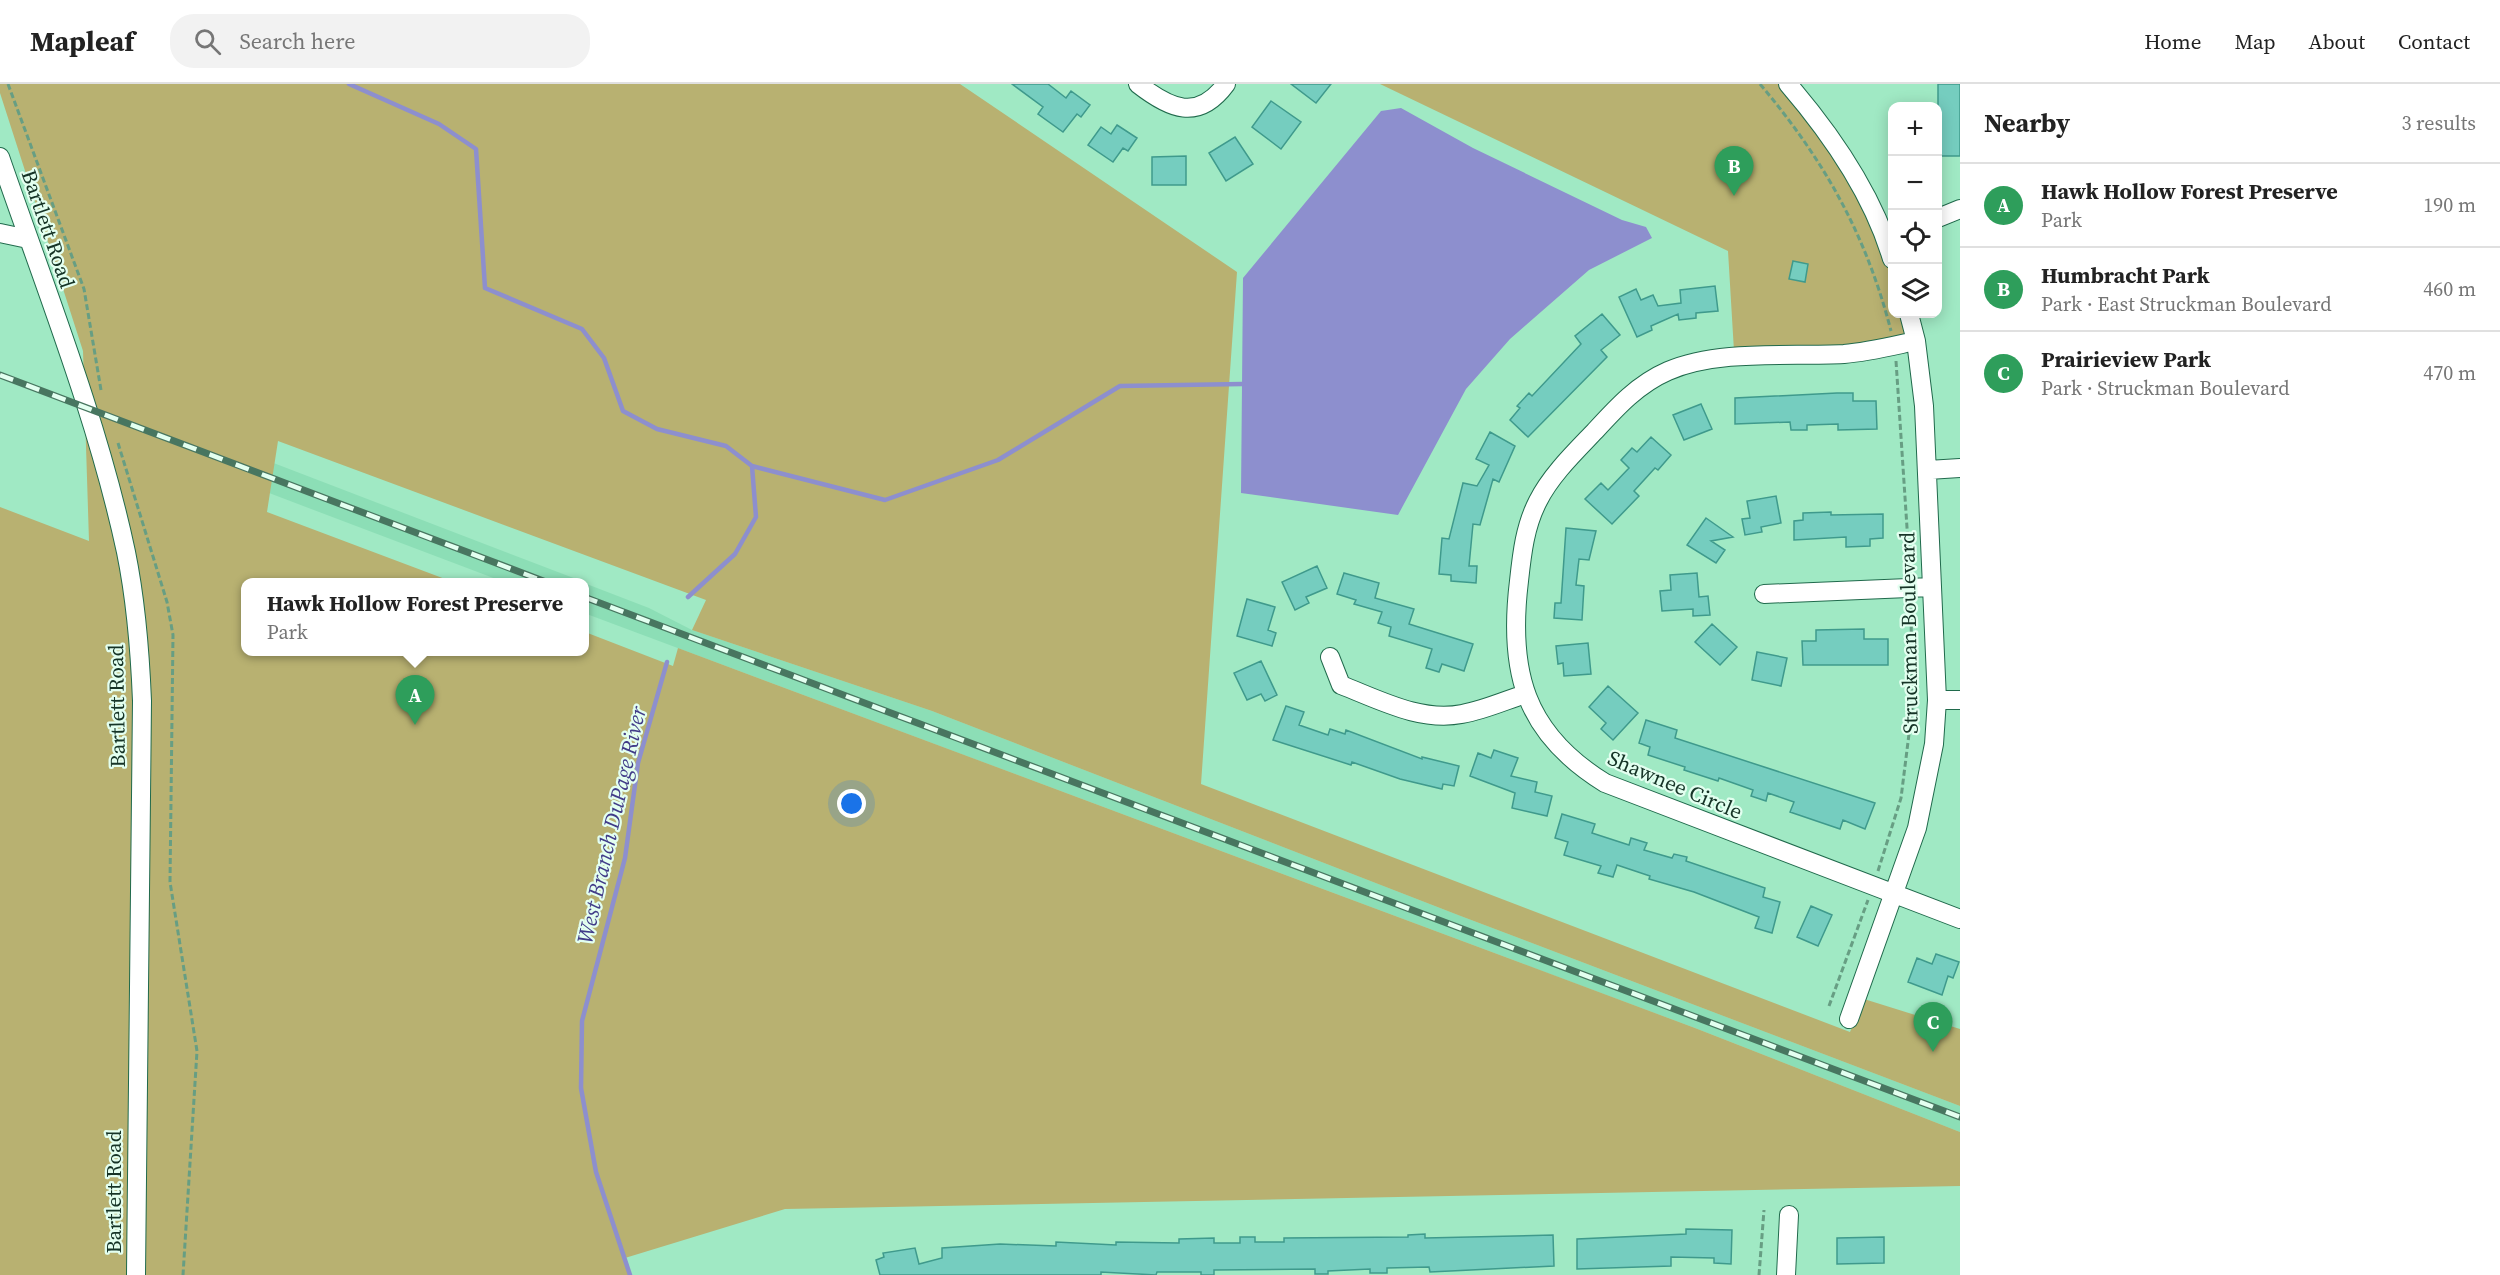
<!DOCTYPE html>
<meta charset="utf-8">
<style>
:root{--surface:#fff;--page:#f2f2f2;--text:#222;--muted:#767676;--line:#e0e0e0;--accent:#d93025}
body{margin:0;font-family:"Source Serif 4",serif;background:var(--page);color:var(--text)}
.controls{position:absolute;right:18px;top:18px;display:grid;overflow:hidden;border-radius:12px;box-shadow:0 3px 15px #0003}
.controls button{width:54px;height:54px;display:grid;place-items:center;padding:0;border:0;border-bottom:2px solid var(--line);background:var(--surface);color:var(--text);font:30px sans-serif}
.you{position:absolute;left:852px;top:720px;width:21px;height:21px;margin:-15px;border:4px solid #fff;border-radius:50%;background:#1a73e8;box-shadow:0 0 0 9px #1a73e833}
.badge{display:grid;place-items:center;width:39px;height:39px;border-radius:50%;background:var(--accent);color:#fff;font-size:20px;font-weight:700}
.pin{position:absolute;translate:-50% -50px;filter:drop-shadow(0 2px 3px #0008)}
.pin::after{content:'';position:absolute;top:32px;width:21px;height:18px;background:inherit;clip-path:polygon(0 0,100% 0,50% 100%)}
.popup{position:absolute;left:241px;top:494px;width:348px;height:78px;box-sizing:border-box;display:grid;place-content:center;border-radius:12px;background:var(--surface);filter:drop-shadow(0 2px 4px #0005);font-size:20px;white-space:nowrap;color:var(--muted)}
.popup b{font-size:22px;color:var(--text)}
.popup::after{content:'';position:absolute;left:50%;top:100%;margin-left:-12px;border:12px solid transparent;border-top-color:var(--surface)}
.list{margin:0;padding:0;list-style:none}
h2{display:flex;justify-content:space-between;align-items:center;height:78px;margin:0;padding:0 24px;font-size:26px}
h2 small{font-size:20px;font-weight:400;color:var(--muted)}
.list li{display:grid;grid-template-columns:39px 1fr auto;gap:18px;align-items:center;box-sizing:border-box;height:84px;padding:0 24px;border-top:2px solid var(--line)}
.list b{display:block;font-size:22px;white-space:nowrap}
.list p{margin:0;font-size:20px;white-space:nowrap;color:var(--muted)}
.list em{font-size:20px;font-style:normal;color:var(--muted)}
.icon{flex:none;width:33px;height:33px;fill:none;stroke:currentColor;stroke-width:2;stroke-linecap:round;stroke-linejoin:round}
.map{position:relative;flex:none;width:1960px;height:1191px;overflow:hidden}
header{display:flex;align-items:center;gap:36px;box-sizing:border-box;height:84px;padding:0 30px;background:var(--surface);border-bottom:2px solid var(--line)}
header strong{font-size:28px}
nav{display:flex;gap:33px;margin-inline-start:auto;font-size:21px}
.search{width:420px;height:54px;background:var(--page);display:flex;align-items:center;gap:15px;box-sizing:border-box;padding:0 21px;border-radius:24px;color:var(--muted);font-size:22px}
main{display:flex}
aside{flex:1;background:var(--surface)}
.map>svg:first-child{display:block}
.built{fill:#8cdeb6}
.green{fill:#b8b171}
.water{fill:#8d8fce}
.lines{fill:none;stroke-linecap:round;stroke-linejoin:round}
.stream{stroke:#8d8fce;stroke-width:4.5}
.building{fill:#75cdbf;stroke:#3f9a8c;stroke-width:1.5}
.minor-casing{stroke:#206a4c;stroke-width:20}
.path{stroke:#679e83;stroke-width:3;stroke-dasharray:6 3;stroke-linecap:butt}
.minor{stroke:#fff;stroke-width:18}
.rail-casing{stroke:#487660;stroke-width:7}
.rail{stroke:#e3fff0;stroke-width:4.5;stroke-dasharray:14;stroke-linecap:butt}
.labels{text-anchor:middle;stroke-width:4.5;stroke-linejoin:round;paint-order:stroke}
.street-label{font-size:21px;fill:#153326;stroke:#e3fff0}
.water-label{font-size:22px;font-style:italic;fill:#413c88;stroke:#e3fff0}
</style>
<header>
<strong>Mapleaf</strong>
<div class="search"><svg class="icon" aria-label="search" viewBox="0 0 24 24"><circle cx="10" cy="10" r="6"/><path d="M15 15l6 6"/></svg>Search here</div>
<nav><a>Home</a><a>Map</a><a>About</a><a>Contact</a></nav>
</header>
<main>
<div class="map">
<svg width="1960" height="1191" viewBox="0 0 1960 1191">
<rect width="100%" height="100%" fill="#a0e9c4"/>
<!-- built -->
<path class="built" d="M121,353L229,362L584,498H504Z
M584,499L649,524L692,546L932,627L1458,831L1960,1022V1048L1695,944L584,529Z"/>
<!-- green -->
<path class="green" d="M0,0H960L1237,188L1201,700L1850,948L1864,915L1960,945V1022L1458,831L932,627L692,546L706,516L278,357L267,428L453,498H246V568H584L585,548L673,582L678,564L1695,944L1960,1048V1102L785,1125L625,1174L630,1191H0V423L89,457L83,267L0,9Z
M1380,0H1778C1820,53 1878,126 1892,193C1894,204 1892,218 1892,230H1903L1910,253L1851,264L1734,267L1728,167Z"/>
<!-- water -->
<path class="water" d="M1401,24L1473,64L1622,136L1646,143L1652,154L1589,186L1510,255L1466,305L1398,431L1241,409L1243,194L1381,27Z"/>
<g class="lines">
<!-- stream -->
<path class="stream" d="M349,0L439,40L476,65L485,204L582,245L604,274L623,327L657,345L726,362L752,382L756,433L735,470L688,513
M752,382L885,416L998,376L1120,302L1242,300
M630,1191L596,1088L581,1004L582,937L625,774L638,679L667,578"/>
</g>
<!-- building -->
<path class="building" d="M1012,0H1048L1066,14L1071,7L1090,21L1081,33L1077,30L1063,48L1038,30L1043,23Z
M1291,0H1331L1316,19Z
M1938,0H1960V72H1938Z
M1271,17L1301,38L1281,65L1252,43Z
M1117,41L1137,54L1128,67L1123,64L1113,78L1088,61L1101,43L1111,50Z
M1235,53L1253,80L1226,97L1209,69Z
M1186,72V101H1152V73Z
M1793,177L1808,180L1805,198L1789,195Z
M1715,202L1718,227L1696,229V234L1679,236L1678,230L1651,242L1652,246L1637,253L1619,213L1636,205L1641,216L1653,211L1658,222L1681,219L1680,206Z
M1602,230L1620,251L1601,266L1607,273L1528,353L1510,336L1520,324L1517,322L1529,309L1532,312L1581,260L1575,252Z
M1837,309H1853V317H1876L1877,345L1838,346V340L1807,341V346H1791L1790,338L1735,340V314Z
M1701,320L1712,345L1684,356L1673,331Z
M1490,348L1515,362L1499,398L1493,395L1480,441L1473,440L1469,482H1477L1476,499L1451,497V491L1439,490L1442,454L1449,455L1463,399L1477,402L1489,381L1476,375Z
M1651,353L1671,371L1658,386L1655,384L1634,407L1639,412L1612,440L1585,415L1601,399L1608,406L1629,384L1621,376L1632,364L1637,368Z
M1776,412L1781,439L1761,443L1762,448L1745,451L1742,435L1750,434L1747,417Z
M1831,428V431L1883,430V454L1870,455V462L1846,463V453L1794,456V437L1803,436V429Z
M1706,434L1733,453L1711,457L1725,466L1716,479L1687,461Z
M1566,444L1596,447L1589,476L1579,475L1576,501L1584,502L1582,536L1554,534L1555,519H1561Z
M1317,482L1327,504L1306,513L1309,519L1295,526L1282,498Z
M1344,489L1379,499L1375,514L1414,525L1409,540L1473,560L1464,587L1442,580L1439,588L1426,584L1432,565L1389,552L1391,543L1378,539L1382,528L1354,520L1356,516L1337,510Z
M1697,489L1699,513L1708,512L1710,531L1693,532V525L1662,527L1660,507L1671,506L1670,491Z
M1247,515L1275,523L1268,546L1276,549L1272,562L1237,552Z
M1712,540L1737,563L1720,581L1695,558Z
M1864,545V555H1888V581H1803L1802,557H1816V546Z
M1588,559L1591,590L1564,592L1563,579L1558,580L1556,562Z
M1757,568L1787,574L1781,602L1752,596Z
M1261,577L1277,611L1265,617L1261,610L1247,616L1234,589Z
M1608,602L1638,629L1613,656L1601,645L1606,639L1589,623Z
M1286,622L1304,628L1299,641L1328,651L1330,645L1345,650L1346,646L1422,675V673L1459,682L1454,702L1443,700L1442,705L1400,695L1352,678L1351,681L1273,656Z
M1646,636L1677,646L1675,654L1875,719L1865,745L1843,736L1840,745L1790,728L1794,718L1768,709L1766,717L1751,712L1753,706L1719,694L1718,697L1684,686L1685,683L1648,671L1650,663L1639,659Z
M1494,666L1518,674L1511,692L1537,698L1535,708L1552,712L1547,732L1512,724L1515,709L1470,692L1478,669L1491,674Z
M1562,730L1595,740L1592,749L1629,761L1631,754L1647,759L1644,766L1672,774L1674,770L1687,773L1686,777L1765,804L1763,813L1780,818L1772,849L1755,844L1759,833L1694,808L1649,795L1650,792L1617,781L1613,793L1598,789L1601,782L1564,771L1568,758L1555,754Z
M1811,822L1832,831L1818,862L1797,853Z
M1936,870L1959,878L1953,894L1948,892L1942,911L1908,898L1917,874L1932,880Z
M1686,1145L1732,1146L1731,1180L1714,1179V1174L1671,1173V1182L1577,1185V1155L1686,1150Z
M1425,1150V1154L1553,1151L1554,1182L1430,1188L1429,1183L1387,1184V1189H1370V1185L1328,1187V1190H1315V1185L1214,1186V1191H1201V1188H1157L1156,1191L1101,1188V1191H880L876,1176L884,1173L883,1169L915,1164L919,1180L942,1174V1164L1000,1160L1056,1162V1158L1116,1161V1158L1179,1159V1155L1214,1154V1159H1240V1153H1255V1158H1284V1154L1408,1153V1151Z
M1884,1153V1179L1837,1180V1154Z"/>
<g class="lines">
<!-- minor casing -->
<g class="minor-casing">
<path id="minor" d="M1138,0C1170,25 1198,38 1226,0
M1788,0C1831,50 1873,111 1892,175
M0,73C44,201 98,336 126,468C136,517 140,567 142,617L136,1191
M1938,134L1960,125
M0,149L28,155
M1916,257C1892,262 1868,268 1844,270C1789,273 1719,265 1668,287C1638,300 1617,323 1595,347C1575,368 1551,391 1538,417C1525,442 1522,469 1519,497C1508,587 1524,649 1605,699L1960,835
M1928,386L1960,384
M1764,510L1932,503
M1330,573L1341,601C1380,616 1420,638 1462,630C1484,626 1504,617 1525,610
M1937,616H1960
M1849,935L1917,744L1934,660L1937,616L1924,322L1916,257L1909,230
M1786,1191L1789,1131"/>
</g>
<!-- path -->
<path class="path" d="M8,0L84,205L101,306
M1760,0C1824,76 1866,150 1891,247
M1896,277L1910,489
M118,359L167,518L173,551L170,798L197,967L183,1191
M1878,787L1901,714L1912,626L1911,519
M1829,922L1868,816
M1759,1191L1764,1126"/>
<!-- minor -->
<use href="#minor" class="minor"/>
<!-- rail casing -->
<g class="rail-casing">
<path id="rail" d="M0,291L546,498
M584,513L1960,1033"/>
</g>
<!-- rail -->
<use href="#rail" class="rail"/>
</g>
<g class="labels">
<!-- street labels -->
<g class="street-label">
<text transform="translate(48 145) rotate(71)" y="7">Bartlett Road</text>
<text transform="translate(1909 549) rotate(-91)" y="7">Struckman Boulevard</text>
<text transform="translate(117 622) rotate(-91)" y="7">Bartlett Road</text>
<text transform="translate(1675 701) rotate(23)" y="7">Shawnee Circle</text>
<text transform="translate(114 1108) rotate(-90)" y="7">Bartlett Road</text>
</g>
<!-- water labels -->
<g class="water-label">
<text transform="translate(611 741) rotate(-77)" y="8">West Branch DuPage River</text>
</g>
</g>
</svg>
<div class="controls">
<button>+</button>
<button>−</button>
<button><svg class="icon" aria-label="locate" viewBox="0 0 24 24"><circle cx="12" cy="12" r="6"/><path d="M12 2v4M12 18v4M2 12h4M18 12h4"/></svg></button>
<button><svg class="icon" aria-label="layers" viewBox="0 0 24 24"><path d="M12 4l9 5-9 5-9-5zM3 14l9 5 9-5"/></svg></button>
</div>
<div class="you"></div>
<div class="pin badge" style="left:415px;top:641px;background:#2e9e5b">A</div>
<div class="popup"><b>Hawk Hollow Forest Preserve</b>Park</div>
<div class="pin badge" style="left:1734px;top:112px;background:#2e9e5b">B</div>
<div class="pin badge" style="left:1933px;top:968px;background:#2e9e5b">C</div>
</div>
<aside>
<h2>Nearby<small>3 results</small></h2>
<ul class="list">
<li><span class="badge" style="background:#2e9e5b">A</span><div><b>Hawk Hollow Forest Preserve</b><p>Park</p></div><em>190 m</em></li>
<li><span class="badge" style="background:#2e9e5b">B</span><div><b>Humbracht Park</b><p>Park · East Struckman Boulevard</p></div><em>460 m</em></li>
<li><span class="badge" style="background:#2e9e5b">C</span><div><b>Prairieview Park</b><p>Park · Struckman Boulevard</p></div><em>470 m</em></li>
</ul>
</aside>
</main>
